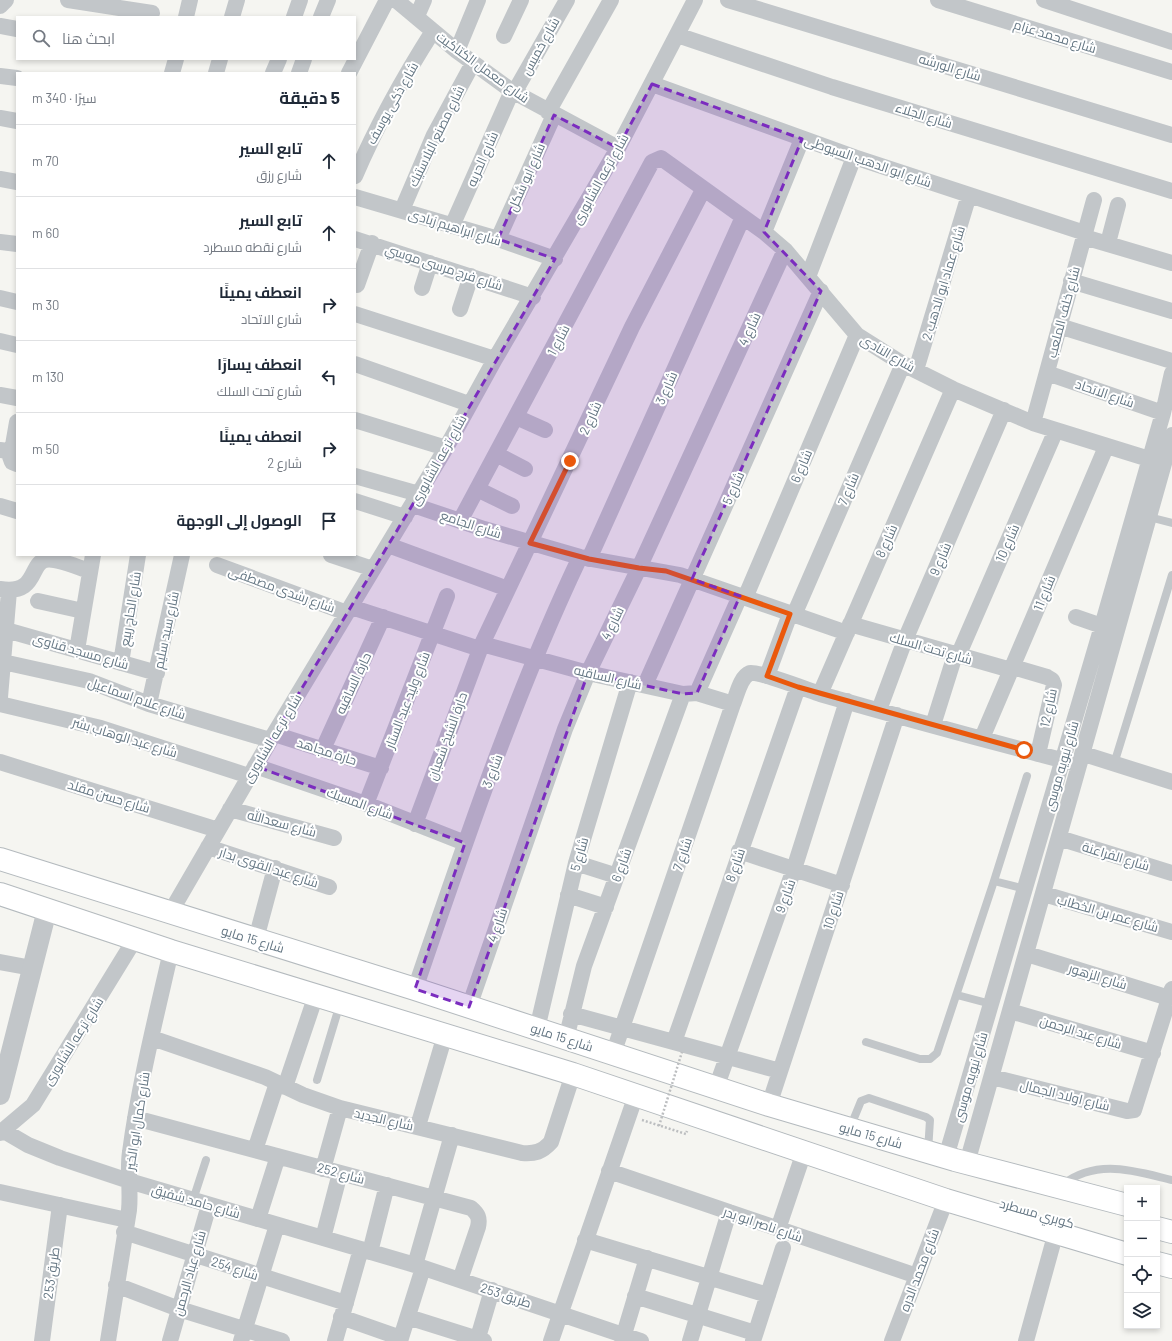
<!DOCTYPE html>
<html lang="ar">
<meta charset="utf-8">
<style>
:root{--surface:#fff;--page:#f2f2f3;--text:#1f2937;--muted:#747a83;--line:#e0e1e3}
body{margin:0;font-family:Barlow,Cairo,sans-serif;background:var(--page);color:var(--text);direction:rtl}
.controls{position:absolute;right:12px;bottom:12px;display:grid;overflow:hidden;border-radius:0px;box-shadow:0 2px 6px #0003}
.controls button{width:36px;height:36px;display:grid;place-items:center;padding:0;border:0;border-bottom:1px solid var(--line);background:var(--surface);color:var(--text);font:20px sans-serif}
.stop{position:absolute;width:12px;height:12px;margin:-9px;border:3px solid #ea580c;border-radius:50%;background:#fff}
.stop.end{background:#ea580c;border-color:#fff;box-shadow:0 1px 4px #0008}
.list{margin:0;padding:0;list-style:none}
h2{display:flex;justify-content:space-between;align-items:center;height:52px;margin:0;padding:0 16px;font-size:17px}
h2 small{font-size:13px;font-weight:400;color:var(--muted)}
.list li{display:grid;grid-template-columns:26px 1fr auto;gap:12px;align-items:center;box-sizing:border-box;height:72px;padding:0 16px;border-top:1px solid var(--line)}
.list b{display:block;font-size:15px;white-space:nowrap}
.list p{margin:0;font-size:13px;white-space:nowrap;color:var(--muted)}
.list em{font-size:13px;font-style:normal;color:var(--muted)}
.icon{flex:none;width:22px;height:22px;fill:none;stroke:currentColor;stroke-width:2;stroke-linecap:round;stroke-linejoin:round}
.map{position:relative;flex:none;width:1172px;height:1341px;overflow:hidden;direction:ltr}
.search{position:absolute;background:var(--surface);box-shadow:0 2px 6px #0003;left:16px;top:16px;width:340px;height:44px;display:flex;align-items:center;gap:10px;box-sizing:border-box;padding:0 14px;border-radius:0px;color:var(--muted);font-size:15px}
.panel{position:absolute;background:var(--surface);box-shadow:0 2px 6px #0003;left:16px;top:72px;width:340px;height:484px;border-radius:0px;direction:rtl}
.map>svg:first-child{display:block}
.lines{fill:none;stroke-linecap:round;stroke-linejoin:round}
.secondary-casing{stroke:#b4babe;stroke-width:24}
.path{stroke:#bcbec0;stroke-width:2.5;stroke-dasharray:2 2;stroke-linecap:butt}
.service{stroke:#c2c6c9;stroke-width:8}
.minor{stroke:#c2c6c9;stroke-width:16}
.tertiary{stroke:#c2c6c9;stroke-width:20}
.secondary{stroke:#fff;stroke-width:22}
.path-bridge{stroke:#bcbec0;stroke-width:2.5;stroke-dasharray:2 2;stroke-linecap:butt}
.route{stroke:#ea580c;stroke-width:5}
.marked{fill:#7b2cbf;fill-opacity:0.2;stroke:#7b2cbf;stroke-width:3;stroke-dasharray:8 5;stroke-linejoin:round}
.labels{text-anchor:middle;stroke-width:4;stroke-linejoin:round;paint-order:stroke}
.street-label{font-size:13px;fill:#647683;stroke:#fff}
</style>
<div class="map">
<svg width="1172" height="1341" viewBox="0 0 1172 1341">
<rect width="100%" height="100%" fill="#f5f5f1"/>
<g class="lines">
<!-- secondary casing -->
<g class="secondary-casing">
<path id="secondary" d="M0,859L415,989L769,1105L955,1160L1127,1205
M0,894L171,951L573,1074L946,1200L1127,1254
M1157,1228L1172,1232
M1157,1263L1172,1267"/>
</g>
<!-- path -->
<path class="path" d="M642,1120L686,1134L687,1131"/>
<!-- service -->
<path class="service" d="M1149,517L1172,523
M1114,764L1172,575
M994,881L1025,889
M957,995L991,1004
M866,1042L920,1059H930L937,1053L994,881L1027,776
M317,1080L340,1004
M850,1128L861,1101L869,1098L926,1117L930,1120L928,1151
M1062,1185C1097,1158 1134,1171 1172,1180
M193,1200L206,1160"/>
<!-- minor -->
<path class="minor" d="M68,0L152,13
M396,0L457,51L512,91L618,148
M728,0L1172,135
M938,0L1172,72
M1044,0L1172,42
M0,6L6,0
M417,16L424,0
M186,17L190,0
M232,17L237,0
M294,17L300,0
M321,17L328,0
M0,26L17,29
M677,35L832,87L1172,191
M504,36L521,0
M457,51L478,0
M172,73L176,59
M216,73L220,59
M273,73L279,59
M299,73L304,59
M349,73L387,0
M0,76L17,78
M652,84L854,157L1085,233
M514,93L567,0
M548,112L611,0
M0,118L17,121
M355,176C377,125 403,78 433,31
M0,179L17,182
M355,197L498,239L555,259
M402,210L434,135L473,63
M452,226L512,91
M764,232L802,139
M1084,237L1172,263
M355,239L533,297
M498,239L554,115
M0,242L17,244
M1108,243L1118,205
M808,277L854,157
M1071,281L1172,311
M357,285L372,243
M422,288L430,263
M0,298L17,302
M460,309L471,276
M355,314L495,359
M1059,326L1172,361
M0,341L17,345
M355,364L469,404
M916,370L969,195
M1047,373L1163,413
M0,395L17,398
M516,417L545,430
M355,420L446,448
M1033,423L1094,200
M0,450L8,451L13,445L17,422
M8,451L12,462L17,464
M496,454L525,469
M355,476L419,494
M477,489L512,506
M355,501L405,517
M413,505L484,529L580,557L680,575L847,633
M0,506L17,511
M460,521L652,162L661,158L764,232L785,250L857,335L903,364L953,389L1033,423L1149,459
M388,545L508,589
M331,555L373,569
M589,559L743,217
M217,565L347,613
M0,589C38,595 29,564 45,560C55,557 79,568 90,571
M745,598L857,335
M38,601L83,611
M351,607L480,649
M794,615L903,364
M1076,617L1102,626
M850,624L1011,670
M6,630L157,673
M482,644L588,673L683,694L697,693L733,704
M77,650L93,555
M958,656L1056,430
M3,662L89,681L149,704L270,740
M121,663L138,555
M1013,667L1047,677L1052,680L1054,685L1038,754
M767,676L790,614
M645,685L821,291
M697,693L740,596
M820,694L953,389
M0,697L9,591
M0,704L101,728L249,776
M149,704L182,555
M879,710L905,640L1004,410
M933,725L955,655
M274,734L381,768
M982,738L1106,447
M323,749L383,617
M1084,754L1172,782
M0,762L218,830
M255,766L366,804L465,843
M366,804L447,596
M230,809L334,838
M415,824L482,644L632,327L703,190
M1059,838L1172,873
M208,847L329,887
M739,851L842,885
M576,863L617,876
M1044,894L1172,932
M568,895L606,907
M170,913L274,734L446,448L495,359L618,148L695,0
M256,939L275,868
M1027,954L1169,998
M0,962L32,968
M415,989C465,843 514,696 580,557
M469,1007L565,729L588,673L639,568L785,250
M1010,1011L1153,1053
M571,1014L780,1071
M537,1029L576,863L630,682
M152,1038L265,1077L303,1095L340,1108L522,1153C535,1154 542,1152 551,1142L573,1074
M566,1039L584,966L683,694
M674,1042L798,687
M613,1054L733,704C737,695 740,677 750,673C758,671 808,690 820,694C904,718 988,741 1073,763
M992,1077L1127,1111L1134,1110L1172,989
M285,1087L316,995
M716,1088L794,869L847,701
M769,1105L897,715
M135,1118L471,1208C478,1214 480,1218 478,1227L460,1280
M418,1126L445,1035
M4,1131L28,1145L60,1158L129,1181L415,1265L641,1341
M0,1133L33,1105L135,939
M255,1150L277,1083
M946,1157L1102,626L1163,413L1172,373
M967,1163L1172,435
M323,1169L340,1108
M609,1171L917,1276
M0,1192L127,1220
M258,1219L278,1156
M778,1229L804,1152
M124,1232L346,1303
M323,1238L340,1173
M585,1240L768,1295
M370,1252L387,1185
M415,1265L452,1135
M116,1285L179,1309L282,1341
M635,1296L755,1333
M341,1317L401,1338
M408,1317L484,1341
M42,1341L60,1205
M108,1341L129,1210C131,1190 127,1171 130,1152C139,1084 156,1017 171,951
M170,1341L209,1205
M241,1341L277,1225
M335,1341L361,1249
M400,1341L423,1268
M477,1341L492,1290
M551,1341L636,1095
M622,1341L647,1258
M690,1341L729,1212
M753,1341L783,1248
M892,1341L946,1200
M1026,1341L1056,1232"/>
<!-- tertiary -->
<path class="tertiary" d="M0,1095L47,910"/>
<!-- secondary -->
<use href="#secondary" class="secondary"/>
<!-- path-bridge -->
<path class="path-bridge" d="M659,1126L682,1052"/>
</g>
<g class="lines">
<!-- route -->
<path class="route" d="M570,461L530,543L589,559L639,568L666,571L790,614L767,676L798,687L1024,750"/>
</g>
<!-- marked area -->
<path class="marked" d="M652,84L802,139L764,232L821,291L692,579L740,596L697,693L683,694L588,673L469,1007L415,989L465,843L255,766L419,494L555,259L498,239L554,115L618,148Z"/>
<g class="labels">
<!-- street labels -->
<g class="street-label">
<text transform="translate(1055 36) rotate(17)" y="5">شارع محمد عزام</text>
<text transform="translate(540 46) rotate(-61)" y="5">شارع خميس</text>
<text transform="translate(483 67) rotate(36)" y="5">شارع معمل الكتاكيت</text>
<text transform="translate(950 67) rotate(17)" y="5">شارع الورشه</text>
<text transform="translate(392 103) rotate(-61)" y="5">شارع ذكى يوسف</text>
<text transform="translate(924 115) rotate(17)" y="5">شارع الجلاء</text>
<text transform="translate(436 136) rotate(-64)" y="5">شارع مصنع البلاستيك</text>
<text transform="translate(482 159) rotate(-66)" y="5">شارع الحريه</text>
<text transform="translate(868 161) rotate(19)" y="5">شارع ابو الدهب السيوطى</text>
<text transform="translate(526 177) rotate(-66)" y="5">شارع ابو شكل</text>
<text transform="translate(600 179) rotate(-61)" y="5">شارع ترعه الشابورى</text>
<text transform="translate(455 227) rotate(17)" y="5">شارع ابراهيم زبادى</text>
<text transform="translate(444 267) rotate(18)" y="5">شارع فرج مرسى موسي</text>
<text transform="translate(943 283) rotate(-73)" y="5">شارع عماد ابو الدهب 2</text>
<text transform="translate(1063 312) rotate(-75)" y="5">شارع خلف الملعب</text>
<text transform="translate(749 329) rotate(-65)" y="5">شارع 4</text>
<text transform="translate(558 340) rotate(-62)" y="5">شارع 1</text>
<text transform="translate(888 353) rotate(30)" y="5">شارع النادى</text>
<text transform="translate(666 388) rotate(-66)" y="5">شارع 3</text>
<text transform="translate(1105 393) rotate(19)" y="5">شارع الاتحاد</text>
<text transform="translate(590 418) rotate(-65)" y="5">شارع 2</text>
<text transform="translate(438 460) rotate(-61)" y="5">شارع ترعه الشابورى</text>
<text transform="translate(801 466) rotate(-67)" y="5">شارع 6</text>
<text transform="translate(733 488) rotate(-66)" y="5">شارع 5</text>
<text transform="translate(848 489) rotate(-67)" y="5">شارع 7</text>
<text transform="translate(471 524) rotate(18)" y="5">شارع الجامع</text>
<text transform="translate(886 541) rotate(-66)" y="5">شارع 8</text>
<text transform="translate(1007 543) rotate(-66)" y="5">شارع 10</text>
<text transform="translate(940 559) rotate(-67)" y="5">شارع 9</text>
<text transform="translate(282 589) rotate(20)" y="5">شارع رشدى مصطفى</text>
<text transform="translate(1044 593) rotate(-67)" y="5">شارع 11</text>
<text transform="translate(130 609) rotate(-81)" y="5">شارع الحاج ربيع</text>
<text transform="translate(612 623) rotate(-64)" y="5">شارع 4</text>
<text transform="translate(166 630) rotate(-78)" y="5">شارع سيد سليم</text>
<text transform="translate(931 648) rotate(16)" y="5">شارع تحت السلك</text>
<text transform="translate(81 651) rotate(16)" y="5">شارع مسجد قناوى</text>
<text transform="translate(608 677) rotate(13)" y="5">شارع الساقيه</text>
<text transform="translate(353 683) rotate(-65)" y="5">حارة الساقيه</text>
<text transform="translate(137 698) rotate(19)" y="5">شارع علام اسماعيل</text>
<text transform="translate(407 700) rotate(-69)" y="5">شارع وليد عبد الستار</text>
<text transform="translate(1048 708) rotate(-78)" y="5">شارع 12</text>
<text transform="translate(447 736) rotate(-70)" y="5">حارة الشيخ شعبان</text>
<text transform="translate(125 737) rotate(17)" y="5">شارع عبد الوهاب بشر</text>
<text transform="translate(272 738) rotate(-59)" y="5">شارع ترعه الشابورى</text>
<text transform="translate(327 751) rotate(18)" y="5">حارة مجاهد</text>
<text transform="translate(1061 766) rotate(-74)" y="5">شارع نبويه موسى</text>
<text transform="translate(492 771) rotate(-69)" y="5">شارع 3</text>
<text transform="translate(109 796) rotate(17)" y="5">شارع حسن مقلد</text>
<text transform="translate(360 803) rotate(20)" y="5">شارع المسبك</text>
<text transform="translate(282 823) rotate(15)" y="5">شارع سعدالله</text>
<text transform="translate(579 854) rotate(-74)" y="5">شارع 5</text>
<text transform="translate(682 854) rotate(-71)" y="5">شارع 7</text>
<text transform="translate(1116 856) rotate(17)" y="5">شارع الفراعنة</text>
<text transform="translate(621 865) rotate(-70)" y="5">شارع 6</text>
<text transform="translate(735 865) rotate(-71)" y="5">شارع 8</text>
<text transform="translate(269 867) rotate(18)" y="5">شارع عبد القوى بدار</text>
<text transform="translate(785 896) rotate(-70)" y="5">شارع 9</text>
<text transform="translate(833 910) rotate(-72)" y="5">شارع 10</text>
<text transform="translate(1108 913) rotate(16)" y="5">شارع عمر بن الخطاب</text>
<text transform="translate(497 925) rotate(-71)" y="5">شارع 4</text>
<text transform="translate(253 939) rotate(17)" y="5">شارع 15 مايو</text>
<text transform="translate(1098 976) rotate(17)" y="5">شارع الزهور</text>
<text transform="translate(1081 1032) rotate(17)" y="5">شارع عبد الرحمن</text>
<text transform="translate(562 1037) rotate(18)" y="5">شارع 15 مايو</text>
<text transform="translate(73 1041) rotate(-58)" y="5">شارع ترعه الشابورى</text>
<text transform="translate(970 1077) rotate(-74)" y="5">شارع نبويه موسى</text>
<text transform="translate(1065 1095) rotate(14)" y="5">شارع اولاد الجمال</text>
<text transform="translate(384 1119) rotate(13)" y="5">شارع الجديد</text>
<text transform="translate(137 1121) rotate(-81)" y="5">شارع كمال ابو الخير</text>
<text transform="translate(871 1135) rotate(16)" y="5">شارع 15 مايو</text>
<text transform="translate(341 1173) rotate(15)" y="5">شارع 252</text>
<text transform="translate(196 1201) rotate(16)" y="5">شارع حامد شفيق</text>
<text transform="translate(1037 1213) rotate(16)" y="5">كوبري مسطرد</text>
<text transform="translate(763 1224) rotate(19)" y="5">شارع ناصر ابو بدر</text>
<text transform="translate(235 1268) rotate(18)" y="5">شارع 254</text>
<text transform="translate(919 1270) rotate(-69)" y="5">شارع محمد الدره</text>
<text transform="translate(51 1273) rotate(-82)" y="5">طريق 253</text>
<text transform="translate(189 1273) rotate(-74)" y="5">شارع عباد الرحمن</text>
<text transform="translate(506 1295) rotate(18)" y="5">طريق 253</text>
</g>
</g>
</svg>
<div class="controls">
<button>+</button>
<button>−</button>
<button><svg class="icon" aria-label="locate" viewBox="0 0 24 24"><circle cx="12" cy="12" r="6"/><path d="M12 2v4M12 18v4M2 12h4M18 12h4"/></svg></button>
<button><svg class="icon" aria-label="layers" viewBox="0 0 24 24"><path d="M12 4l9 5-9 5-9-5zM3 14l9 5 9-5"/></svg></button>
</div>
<div class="stop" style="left:1024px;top:750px"></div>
<div class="stop end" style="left:570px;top:461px"></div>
<div class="search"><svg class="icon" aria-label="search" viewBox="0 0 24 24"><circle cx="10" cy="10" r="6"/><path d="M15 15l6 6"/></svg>ابحث هنا</div>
<section class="panel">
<h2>5 دقيقة<small>سيرًا · 340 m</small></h2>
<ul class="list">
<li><svg class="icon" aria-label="ahead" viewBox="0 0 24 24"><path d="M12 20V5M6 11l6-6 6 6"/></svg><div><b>تابع السير</b><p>شارع رزق</p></div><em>70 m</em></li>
<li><svg class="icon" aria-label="ahead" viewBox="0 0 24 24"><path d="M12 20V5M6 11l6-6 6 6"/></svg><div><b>تابع السير</b><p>شارع نقطه مسطرد</p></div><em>60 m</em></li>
<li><svg class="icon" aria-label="right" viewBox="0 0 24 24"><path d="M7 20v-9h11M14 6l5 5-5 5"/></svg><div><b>انعطف يمينًا</b><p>شارع الاتحاد</p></div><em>30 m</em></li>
<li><svg class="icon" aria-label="left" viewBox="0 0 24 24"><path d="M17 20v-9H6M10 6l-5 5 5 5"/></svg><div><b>انعطف يسارًا</b><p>شارع تحت السلك</p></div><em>130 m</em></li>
<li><svg class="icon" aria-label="right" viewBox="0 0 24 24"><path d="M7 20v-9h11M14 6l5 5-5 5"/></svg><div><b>انعطف يمينًا</b><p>شارع 2</p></div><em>50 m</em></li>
<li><svg class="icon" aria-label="arrive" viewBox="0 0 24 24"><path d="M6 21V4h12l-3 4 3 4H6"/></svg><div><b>الوصول إلى الوجهة</b></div></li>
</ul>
</section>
</div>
